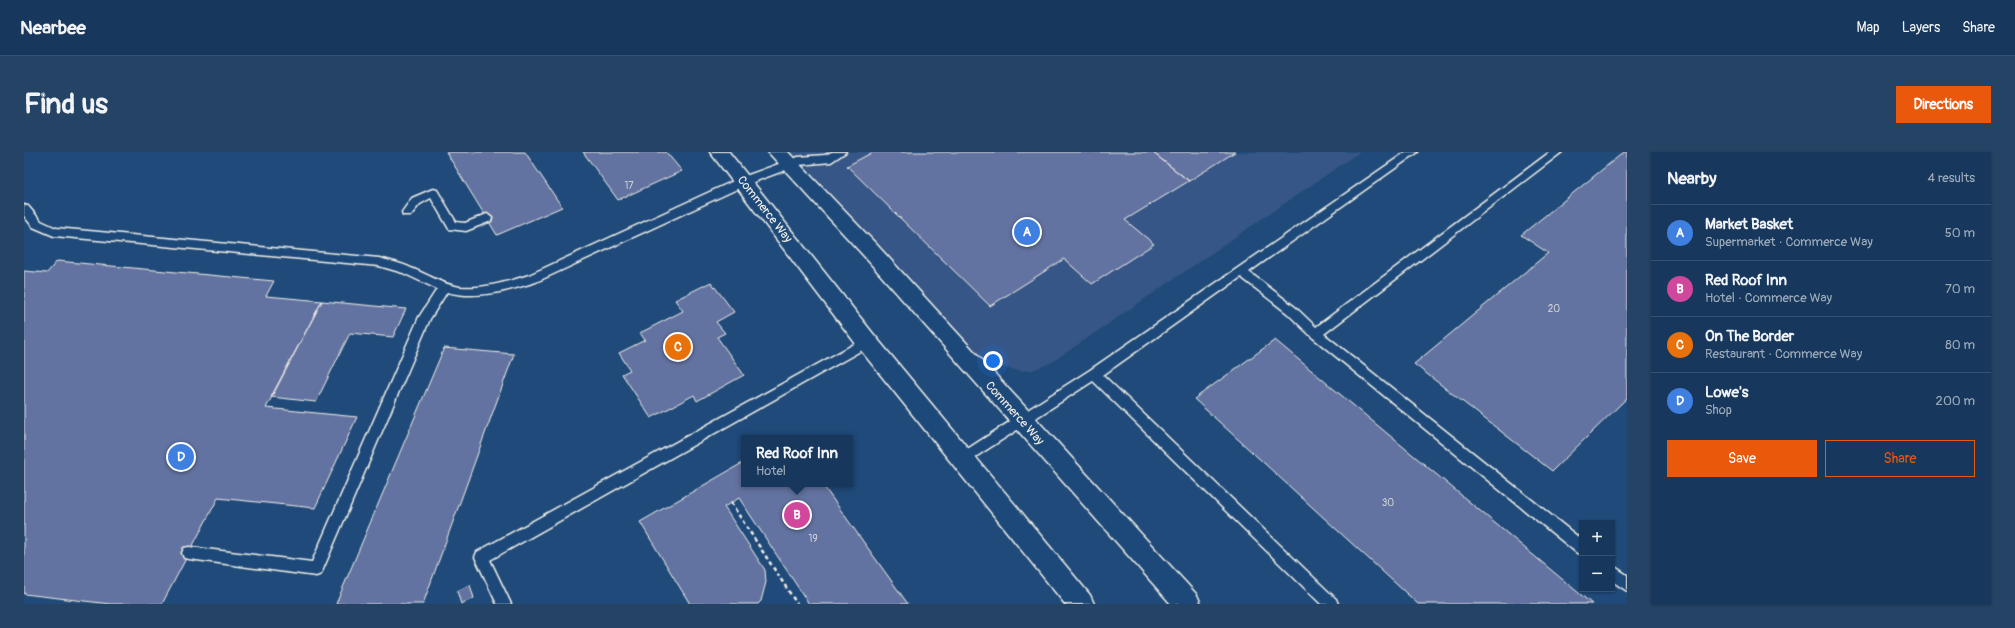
<!DOCTYPE html>
<meta charset="utf-8">
<style>
:root{--surface:#17385c;--page:#244365;--text:#f1f3f6;--muted:#9eacbb;--line:#365272;--accent:#ea580c}
body{margin:0;font-family:Pangolin,sans-serif;background:var(--page);color:var(--text)}
.controls{position:absolute;right:12px;bottom:12px;display:grid;overflow:hidden;border-radius:0px;box-shadow:0 1px 3px #0004}
.controls button{width:36px;height:36px;display:grid;place-items:center;padding:0;border:0;border-bottom:1px solid var(--line);background:var(--surface);color:var(--text);font:20px sans-serif}
.you{position:absolute;left:969px;top:209px;width:14px;height:14px;margin:-10px;border:3px solid #fff;border-radius:50%;background:#1a73e8;box-shadow:0 0 0 6px #1a73e833}
.badge{display:grid;place-items:center;width:26px;height:26px;border-radius:50%;background:var(--accent);color:#fff;font-size:13px;font-weight:700}
.pin{position:absolute;translate:-50% -50%;border:2px solid #fff;box-shadow:0 1px 4px #0006}
.popup{position:absolute;left:717px;top:283px;width:112px;height:52px;box-sizing:border-box;display:grid;place-content:center;border-radius:0px;background:var(--surface);filter:drop-shadow(0 1px 3px #0005);font-size:13px;white-space:nowrap;color:var(--muted)}
.popup b{font-size:15px;color:var(--text)}
.popup::after{content:'';position:absolute;left:50%;top:100%;margin-left:-8px;border:8px solid transparent;border-top-color:var(--surface)}
.list{margin:0;padding:0;list-style:none}
h2{display:flex;justify-content:space-between;align-items:center;height:52px;margin:0;padding:0 16px;font-size:17px}
h2 small{font-size:13px;font-weight:400;color:var(--muted)}
.list li{display:grid;grid-template-columns:26px 1fr auto;gap:12px;align-items:center;box-sizing:border-box;height:56px;padding:0 16px;border-top:1px solid var(--line)}
.list b{display:block;font-size:15px;white-space:nowrap}
.list p{margin:0;font-size:13px;white-space:nowrap;color:var(--muted)}
.list em{font-size:13px;font-style:normal;color:var(--muted)}
.actions{display:flex;gap:8px;padding:12px 16px}
.actions a{flex:1;padding:9px 0;border:1px solid var(--accent);border-radius:0px;text-align:center;font-size:14px;color:var(--accent)}
.actions .main{background:var(--accent);color:#fff}
.map{position:relative;flex:none;width:1603px;height:452px;overflow:hidden;border-radius:0px}
header{display:flex;align-items:center;gap:24px;box-sizing:border-box;height:56px;padding:0 20px;background:var(--surface);border-bottom:1px solid var(--line)}
header strong{font-size:19px}
nav{display:flex;gap:22px;margin-inline-start:auto;font-size:14px}
.intro{display:flex;align-items:center;justify-content:space-between;box-sizing:border-box;height:96px;padding:0 24px}
h1{margin:0;font-size:28px}
.button{padding:10px 18px;border-radius:0px;background:var(--accent);color:#fff;font-size:14px;font-weight:700}
main{display:flex;gap:24px;padding:0 24px}
aside{flex:1;background:var(--surface);border-radius:0px;box-shadow:0 1px 3px #0004}
.map>svg:first-child{display:block}
.built{fill:#345686}
.building{fill:#6473a1;stroke:#f4f1e8}
.lines{fill:none;stroke-linecap:round;stroke-linejoin:round}
.service-casing{stroke:#f4f1e8;stroke-width:3}
.tertiary-casing{stroke:#f4f1e8;stroke-width:3}
.path{stroke:#f4f1e8;stroke-width:2.5;stroke-dasharray:4 3;stroke-linecap:butt}
.service{fill:#1f4a7a;fill-rule:evenodd}
.tertiary{fill:#1f4a7a;fill-rule:evenodd}
.labels{text-anchor:middle;stroke-width:3;stroke-linejoin:round;paint-order:stroke}
.number-label{font-size:10px;fill:#d0d2d6}
.street-label{font-size:12px;fill:#f4f1e8;stroke:#1f4a7a}
</style>
<header>
<strong>Nearbee</strong>
<nav><a>Map</a><a>Layers</a><a>Share</a></nav>
</header>
<div class="intro"><h1>Find us</h1><a class="button">Directions</a></div>
<main>
<div class="map">
<svg width="1603" height="452" viewBox="0 0 1603 452">
<rect width="100%" height="100%" fill="#1f4a7a"/>
<filter id="ink" filterUnits="userSpaceOnUse"><feTurbulence type="fractalNoise" baseFrequency=".025" numOctaves="2"/><feDisplacementMap in="SourceGraphic" scale="8" xChannelSelector="R" yChannelSelector="G"/><feConvolveMatrix kernelMatrix="1 2 1 2 8 2 1 2 1" color-interpolation-filters="sRGB"/></filter>
<g filter="url(#ink)">
<!-- built -->
<path class="built" d="M764,0H1336L1027,211L1009,218L997,219L971,214L949,201Z"/>
<!-- building -->
<path class="building" d="M422,0H501L538,55L473,83Z
M559,0H642L658,19L594,48Z
M849,0H1128L1165,29L1101,68L1130,92L1068,132L1040,107L966,154L823,14Z
M1128,0H1211L1165,29Z
M1600,0H1603V246L1528,319L1390,212L1524,101L1497,83Z
M33,109L250,129L242,144L298,149L242,256L333,265L291,356L194,346L138,452H86L0,442V119L23,121Z
M687,130L710,160L692,170L701,181L693,185L720,223L673,249L670,243L627,266L598,222L606,218L595,201L621,188L616,181L659,159L651,148Z
M298,149L382,157L369,185L326,181L292,250L247,245Z
M1251,188L1568,452H1394L1170,247Z
M420,196L490,202L399,452H312Z
M720,310V332H798L884,452H785L715,346L700,355L741,418L742,430L737,449L734,452H666L616,370Z
M446,433L450,446L437,452L433,439Z"/>
<g class="lines">
<!-- service casing -->
<g class="service-casing">
<path id="service" d="M808,0H822L807,10L775,13L724,32L512,130C483,139 452,148 423,140L406,167L297,422L292,424L165,407L160,406L158,401L160,396L165,395L288,410L395,165L413,137L379,121L355,114L30,84L9,75L0,64V53L4,54L17,69L32,76L355,106C366,109 377,111 387,116C403,122 419,133 436,135C459,137 483,130 505,123L716,26L774,5L801,3Z
M1382,0H1394L1225,120L1271,155L1292,175L1526,0H1538L1300,182L1558,388V402L1553,401L1288,185L1263,161L1217,125L1079,223L1312,447L1314,452H1297L1069,229L942,311L938,313L934,311L932,307L934,303L1066,218Z
M409,37L413,38L432,70L441,71L463,62L468,66L467,69L442,79L425,77L407,46L396,52L387,63H379L378,60L388,46Z
M843,185L847,187L849,190L847,193L466,408L487,452H473L451,405L453,400Z
M1588,413L1603,423V439L1588,429Z"/>
</g>
<!-- tertiary casing -->
<g class="tertiary-casing">
<path id="tertiary" d="M686,0H705L851,184L1066,443L1070,452H1041L835,196Z
M744,0H764L853,93L1173,443L1177,452H1147L839,103Z"/>
</g>
<!-- path -->
<path class="path" d="M707,351L773,452"/>
<!-- service -->
<use href="#service" class="service"/>
<!-- tertiary -->
<use href="#tertiary" class="tertiary"/>
</g>
</g>
<g class="labels">
<!-- number labels -->
<g class="number-label">
<text x="605" y="37">17</text>
<text x="1530" y="160">20</text>
<text x="1364" y="354">30</text>
<text x="789" y="390">19</text>
</g>
<!-- street labels -->
<g class="street-label">
<text transform="translate(741 57) rotate(52)" y="4">Commerce Way</text>
<text transform="translate(991 261) rotate(48)" y="4">Commerce Way</text>
</g>
</g>
</svg>
<div class="controls">
<button>+</button>
<button>−</button>
</div>
<div class="you"></div>
<div class="pin badge" style="left:1003px;top:80px;background:#3f7fe0">A</div>
<div class="pin badge" style="left:773px;top:363px;background:#d1479c">B</div>
<div class="popup"><b>Red Roof Inn</b>Hotel</div>
<div class="pin badge" style="left:654px;top:195px;background:#e8710a">C</div>
<div class="pin badge" style="left:157px;top:305px;background:#3f7fe0">D</div>
</div>
<aside>
<h2>Nearby<small>4 results</small></h2>
<ul class="list">
<li><span class="badge" style="background:#3f7fe0">A</span><div><b>Market Basket</b><p>Supermarket · Commerce Way</p></div><em>50 m</em></li>
<li><span class="badge" style="background:#d1479c">B</span><div><b>Red Roof Inn</b><p>Hotel · Commerce Way</p></div><em>70 m</em></li>
<li><span class="badge" style="background:#e8710a">C</span><div><b>On The Border</b><p>Restaurant · Commerce Way</p></div><em>80 m</em></li>
<li><span class="badge" style="background:#3f7fe0">D</span><div><b>Lowe's</b><p>Shop</p></div><em>200 m</em></li>
</ul>
<div class="actions"><a class="main">Save</a><a>Share</a></div>
</aside>
</main>
